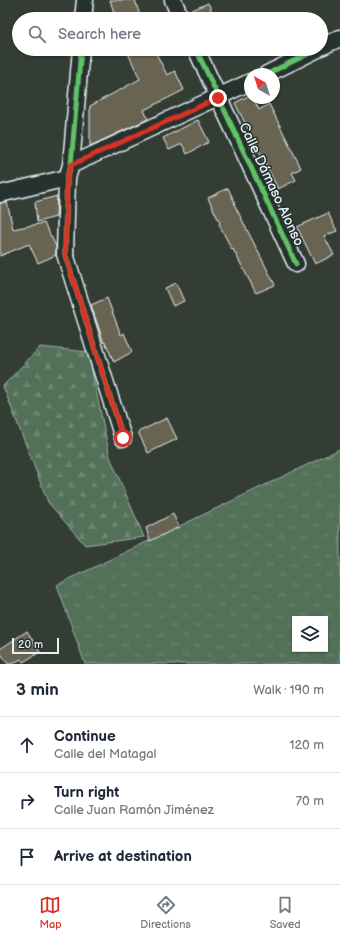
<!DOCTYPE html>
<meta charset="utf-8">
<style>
:root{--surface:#fff;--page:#f2f2f3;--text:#1f2937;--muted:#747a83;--line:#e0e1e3;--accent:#d93025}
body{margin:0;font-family:"Balsamiq Sans",sans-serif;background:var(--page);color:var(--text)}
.controls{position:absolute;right:12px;bottom:12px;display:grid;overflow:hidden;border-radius:0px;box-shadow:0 1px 3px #0004}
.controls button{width:36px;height:36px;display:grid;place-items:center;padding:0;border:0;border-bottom:1px solid var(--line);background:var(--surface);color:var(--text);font:20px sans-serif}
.compass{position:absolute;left:244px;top:68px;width:36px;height:36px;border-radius:50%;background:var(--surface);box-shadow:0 1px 3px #0004;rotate:321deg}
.scale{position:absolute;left:12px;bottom:10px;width:47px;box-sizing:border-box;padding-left:4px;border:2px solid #e8f1f8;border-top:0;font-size:11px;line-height:14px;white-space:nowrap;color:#e8f1f8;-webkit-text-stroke:3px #26332d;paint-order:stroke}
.stop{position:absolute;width:12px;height:12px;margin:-9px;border:3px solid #d93025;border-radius:50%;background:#fff}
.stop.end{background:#d93025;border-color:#fff;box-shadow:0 1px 4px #0008}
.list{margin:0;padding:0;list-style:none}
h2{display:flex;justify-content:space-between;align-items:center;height:52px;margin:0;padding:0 16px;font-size:17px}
h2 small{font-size:13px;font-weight:400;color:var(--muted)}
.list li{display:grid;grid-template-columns:26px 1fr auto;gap:12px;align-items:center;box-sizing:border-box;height:56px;padding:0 16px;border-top:1px solid var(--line)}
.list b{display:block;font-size:15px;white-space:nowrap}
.list p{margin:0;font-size:13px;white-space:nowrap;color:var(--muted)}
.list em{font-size:13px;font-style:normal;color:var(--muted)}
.icon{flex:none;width:22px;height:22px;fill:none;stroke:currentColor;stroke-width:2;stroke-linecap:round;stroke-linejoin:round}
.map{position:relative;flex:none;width:340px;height:664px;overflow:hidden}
.search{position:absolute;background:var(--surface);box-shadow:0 1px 3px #0004;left:12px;right:12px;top:12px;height:44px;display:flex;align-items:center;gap:10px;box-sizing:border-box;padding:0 14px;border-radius:22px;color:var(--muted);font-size:15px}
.sheet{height:220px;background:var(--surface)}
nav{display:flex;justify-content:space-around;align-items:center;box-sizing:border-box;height:56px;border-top:1px solid var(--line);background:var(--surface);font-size:11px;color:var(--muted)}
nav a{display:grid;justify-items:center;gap:2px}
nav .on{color:var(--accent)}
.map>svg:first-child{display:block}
.grass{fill:url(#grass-tufts);stroke:#9eb1a8;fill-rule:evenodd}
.forest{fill:url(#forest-firs);stroke:#9eb1a8}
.building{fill:#696351;stroke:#e8f1f8}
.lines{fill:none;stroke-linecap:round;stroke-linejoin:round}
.minor-casing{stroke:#e8f1f8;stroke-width:19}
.minor{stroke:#26332d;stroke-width:16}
.cycleway-casing{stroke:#26332d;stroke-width:8}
.cycleway{stroke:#61c268;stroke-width:5}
.route{stroke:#d93025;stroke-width:5}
.labels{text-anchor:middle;stroke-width:3;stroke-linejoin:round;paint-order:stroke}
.street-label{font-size:14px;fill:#e8f1f8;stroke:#26332d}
</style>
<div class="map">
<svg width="340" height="664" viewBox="0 0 340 664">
<defs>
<pattern id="grass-tufts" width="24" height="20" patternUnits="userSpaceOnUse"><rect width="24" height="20" fill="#537159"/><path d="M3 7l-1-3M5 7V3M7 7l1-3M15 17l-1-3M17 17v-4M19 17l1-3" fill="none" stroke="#6c8672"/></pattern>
<pattern id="forest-firs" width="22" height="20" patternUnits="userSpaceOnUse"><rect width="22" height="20" fill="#537159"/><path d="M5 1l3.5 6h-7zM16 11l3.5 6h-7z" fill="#6c8672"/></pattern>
</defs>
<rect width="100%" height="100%" fill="#333d34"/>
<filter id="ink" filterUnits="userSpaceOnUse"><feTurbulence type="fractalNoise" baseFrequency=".025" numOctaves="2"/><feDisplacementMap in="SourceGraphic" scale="8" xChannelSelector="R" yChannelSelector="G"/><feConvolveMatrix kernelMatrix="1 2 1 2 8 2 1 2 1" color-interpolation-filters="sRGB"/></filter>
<g filter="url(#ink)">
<!-- grass -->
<path class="grass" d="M340,449V664H85L57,585ZM295,619H325V649H295Z"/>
<!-- forest -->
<path class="forest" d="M40,347L88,352L110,457L144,537L85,545L48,502L3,386Z"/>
<!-- building -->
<path class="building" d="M110,0H135L141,19H116Z
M208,3L216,19H190L188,12Z
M126,49H154L167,75L175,71L184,90L144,110L148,119L90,146V106L140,79Z
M250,95V98H253L259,110L269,104L301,168L292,173L296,180L278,189L235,103Z
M198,120L209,142L187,154L182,144L169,150L163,138Z
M228,188L235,203L234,204L275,285L256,293L233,249L232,250L219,224L220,223L208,198Z
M57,196L56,217L37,222L35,202Z
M7,202L13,229L44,223L56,246V255L38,263L29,244L0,256V203Z
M328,213L337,231L324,236L334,255L315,264L297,227Z
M176,283L184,301L173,306L165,288Z
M107,298L121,335L124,333L132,352L114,362L105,342L104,343L91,305Z
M167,418L177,439L148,453L138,432Z
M173,514L179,527L150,541L146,528Z
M27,631L40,652L23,662L21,659L12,664H8L0,652V649Z"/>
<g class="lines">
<!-- minor casing -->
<g class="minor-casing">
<path id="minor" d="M173,0L181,19
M83,19L85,0
M321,47L340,38
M81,49L71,165L67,178L65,254L123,438
M196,49L296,264
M267,74L318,49
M71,165L250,82
M0,194L67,178"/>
</g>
<!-- minor -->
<use href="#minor" class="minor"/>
<!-- cycleway casing -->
<g class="cycleway-casing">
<path id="cycleway" d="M81,49L71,165L67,178L65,254L123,438
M196,49L296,264
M267,74L318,49"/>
</g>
<!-- cycleway -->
<use href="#cycleway" class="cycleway"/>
</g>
</g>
<g class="lines" filter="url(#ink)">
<!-- route -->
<path class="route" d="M123,438L65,254L67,178L71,165L218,98"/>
</g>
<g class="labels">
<!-- street labels -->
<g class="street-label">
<text transform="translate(272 184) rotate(65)" y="5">Calle Dámaso Alonso</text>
</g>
</g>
</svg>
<div class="controls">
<button><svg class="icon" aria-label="layers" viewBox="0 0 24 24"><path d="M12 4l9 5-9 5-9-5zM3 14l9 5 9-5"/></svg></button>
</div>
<svg class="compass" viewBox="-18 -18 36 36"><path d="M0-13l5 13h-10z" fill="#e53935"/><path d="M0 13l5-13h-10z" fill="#747a83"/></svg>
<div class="scale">20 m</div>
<div class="stop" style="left:123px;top:438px"></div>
<div class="stop end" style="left:218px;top:98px"></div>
<div class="search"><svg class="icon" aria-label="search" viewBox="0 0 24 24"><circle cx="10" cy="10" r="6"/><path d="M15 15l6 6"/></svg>Search here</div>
</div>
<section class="sheet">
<h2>3 min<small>Walk · 190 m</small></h2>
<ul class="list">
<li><svg class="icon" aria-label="ahead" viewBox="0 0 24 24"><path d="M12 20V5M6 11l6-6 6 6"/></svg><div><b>Continue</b><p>Calle del Matagal</p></div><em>120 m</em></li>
<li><svg class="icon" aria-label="right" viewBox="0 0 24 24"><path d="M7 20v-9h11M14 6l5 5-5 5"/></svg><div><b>Turn right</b><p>Calle Juan Ramón Jiménez</p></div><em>70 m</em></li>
<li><svg class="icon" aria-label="arrive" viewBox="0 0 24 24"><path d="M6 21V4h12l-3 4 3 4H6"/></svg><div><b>Arrive at destination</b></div></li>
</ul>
</section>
<nav>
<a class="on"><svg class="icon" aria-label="map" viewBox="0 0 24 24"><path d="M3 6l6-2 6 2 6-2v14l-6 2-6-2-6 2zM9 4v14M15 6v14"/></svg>Map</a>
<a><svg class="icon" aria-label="directions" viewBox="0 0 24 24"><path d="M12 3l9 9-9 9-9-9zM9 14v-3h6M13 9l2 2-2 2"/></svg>Directions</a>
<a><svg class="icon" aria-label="saved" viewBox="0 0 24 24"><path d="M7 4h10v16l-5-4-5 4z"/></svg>Saved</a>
</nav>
